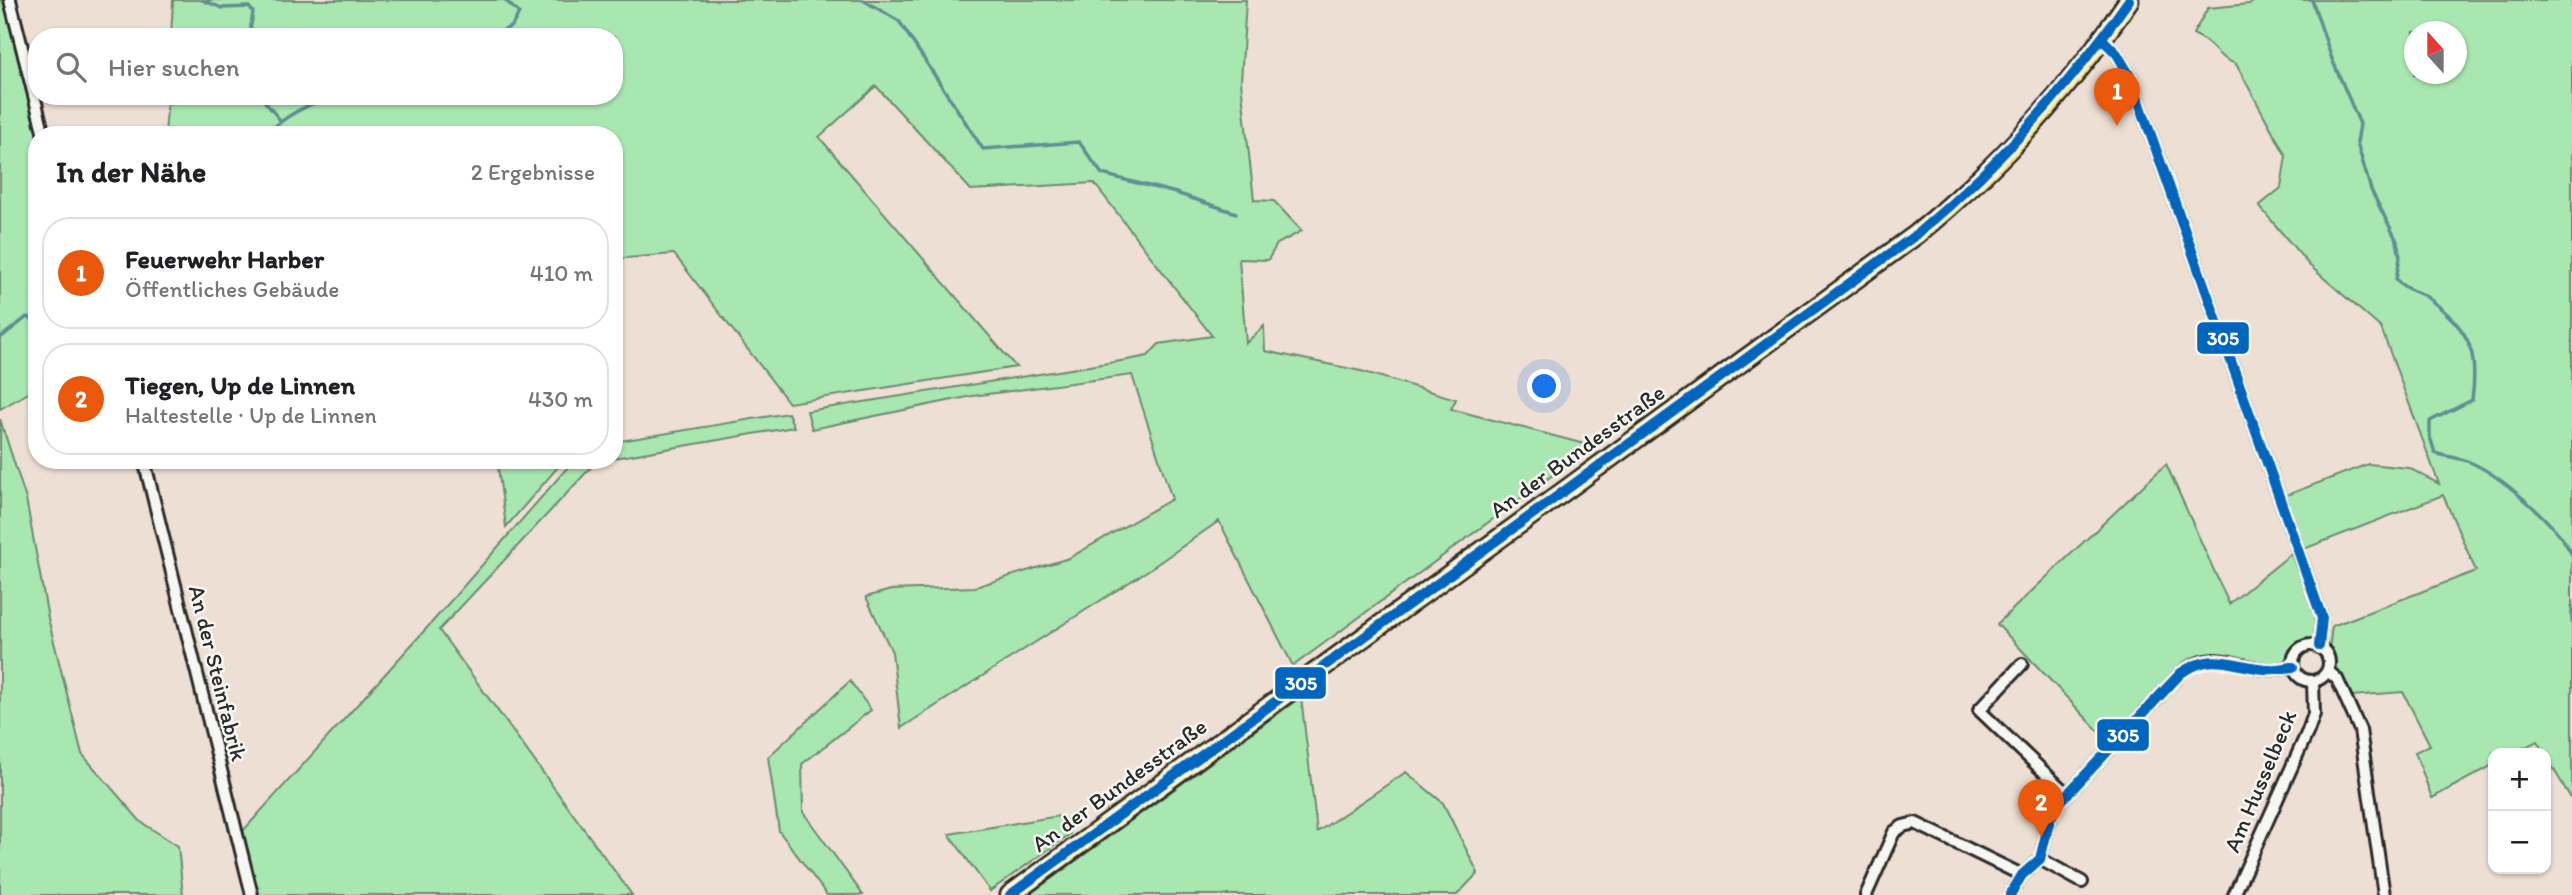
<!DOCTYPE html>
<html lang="de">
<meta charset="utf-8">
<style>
:root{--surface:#fff;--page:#f6f6f6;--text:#202124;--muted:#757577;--line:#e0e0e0;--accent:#ea580c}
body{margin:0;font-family:Itim,sans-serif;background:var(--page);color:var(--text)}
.controls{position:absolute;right:21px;bottom:21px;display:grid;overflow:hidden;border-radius:14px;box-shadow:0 2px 5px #0004}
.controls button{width:63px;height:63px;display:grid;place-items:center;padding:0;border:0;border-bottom:2px solid var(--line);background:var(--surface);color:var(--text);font:35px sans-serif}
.compass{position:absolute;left:2404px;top:21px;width:63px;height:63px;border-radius:50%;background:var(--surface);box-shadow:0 2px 5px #0004;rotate:339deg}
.you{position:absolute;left:1545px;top:387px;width:24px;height:24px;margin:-18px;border:5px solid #fff;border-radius:50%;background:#1a73e8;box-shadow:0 0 0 10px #1a73e833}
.badge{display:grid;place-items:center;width:46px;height:46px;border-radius:50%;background:var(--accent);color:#fff;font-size:23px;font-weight:700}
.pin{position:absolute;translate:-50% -58px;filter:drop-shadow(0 2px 4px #0008)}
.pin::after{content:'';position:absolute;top:37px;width:24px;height:21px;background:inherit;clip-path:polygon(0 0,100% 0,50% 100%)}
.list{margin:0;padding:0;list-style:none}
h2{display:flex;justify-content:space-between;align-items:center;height:91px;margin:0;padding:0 28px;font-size:30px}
h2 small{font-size:23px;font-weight:400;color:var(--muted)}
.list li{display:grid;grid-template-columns:46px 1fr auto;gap:21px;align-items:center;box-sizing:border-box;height:112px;margin:0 14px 14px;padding:0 14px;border:2px solid var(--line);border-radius:28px}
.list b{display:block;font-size:26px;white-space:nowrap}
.list p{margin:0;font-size:23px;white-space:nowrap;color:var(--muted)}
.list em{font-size:23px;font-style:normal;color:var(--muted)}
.icon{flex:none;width:38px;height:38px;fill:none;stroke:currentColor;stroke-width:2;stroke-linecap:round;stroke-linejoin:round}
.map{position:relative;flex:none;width:2572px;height:895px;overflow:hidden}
.search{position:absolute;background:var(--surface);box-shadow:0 2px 5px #0004;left:28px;top:28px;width:595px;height:77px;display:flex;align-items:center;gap:18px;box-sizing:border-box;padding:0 24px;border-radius:28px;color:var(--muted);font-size:26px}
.panel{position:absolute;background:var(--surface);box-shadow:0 2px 5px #0004;left:28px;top:126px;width:595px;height:343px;border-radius:28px}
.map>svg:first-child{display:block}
.green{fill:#a8e8b0;stroke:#6a8a6e;stroke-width:2;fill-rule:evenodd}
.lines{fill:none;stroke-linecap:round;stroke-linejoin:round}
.stream{stroke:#5f8f93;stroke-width:3.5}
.minor-casing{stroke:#2b2b2b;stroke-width:16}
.primary-casing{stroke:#2b2b2b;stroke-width:23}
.minor{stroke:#f6f6f2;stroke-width:10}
.primary{stroke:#fce080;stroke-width:18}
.bus-1-casing{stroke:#f6f6f2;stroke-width:16}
.bus-1{stroke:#0065bd;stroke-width:10}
.labels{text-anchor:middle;stroke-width:5;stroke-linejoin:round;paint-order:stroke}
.street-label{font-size:23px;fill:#2b2b2b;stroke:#f6f6f2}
.line-badge{stroke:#f6f6f2;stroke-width:2.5}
.badge-label{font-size:19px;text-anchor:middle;font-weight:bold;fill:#fff}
</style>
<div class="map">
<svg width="2572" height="895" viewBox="0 0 2572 895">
<rect width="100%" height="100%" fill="#eedfd4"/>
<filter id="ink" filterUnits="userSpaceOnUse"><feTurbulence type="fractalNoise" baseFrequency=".0143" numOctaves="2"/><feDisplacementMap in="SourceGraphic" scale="14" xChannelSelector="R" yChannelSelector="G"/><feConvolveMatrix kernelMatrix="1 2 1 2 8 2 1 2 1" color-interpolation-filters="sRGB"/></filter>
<g filter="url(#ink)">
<!-- green -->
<path class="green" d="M0,0H4L37,136V388L0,409Z
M173,0H1246L1241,82L1254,200L1274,201L1302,231L1277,244L1268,260L1239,259L1246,343L1264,326L1265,351L1361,371L1456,399L1451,409L1592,446L1293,666L1219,521L1150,569L901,728L892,652L866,597L891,590L975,587L1069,558L1172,499L1132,375L972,396L812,429L807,411L1127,360L1148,356L1159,344L1212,336L1094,183L971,190L876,86L819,137L1016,367L789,403L674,254L614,259V135H165L168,96H614V37H171Z
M2257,0H2572V800L2537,741L2514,753H2493V765L2432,798L2415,752L2430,745L2403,692L2351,696L2334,674V660L2329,649L2332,626L2476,571L2443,495L2304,549L2284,496L2368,464L2409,468L2439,484L2381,328L2309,265L2259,206L2281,188L2286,156L2236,64C2213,56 2215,43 2193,34L2208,8L2249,4ZM2414,32H2456V74H2414Z
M788,413L794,427L614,458V442Z
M0,419L26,499L48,618L82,754L141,822L178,846L183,895H0Z
M497,460H564L506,527Z
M574,460H602L597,461L439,630L632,895H259L242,832L434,620Z
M2166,464L2229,604L2291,554C2302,582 2319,612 2315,643C2301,640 2294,649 2288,660C2282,661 2276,664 2271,664C2232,665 2214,640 2177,668L2108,741L1997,624Z
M850,681L871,710L802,764L803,812L863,895H827L779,831L768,757Z
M1301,697L1317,832L1406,772L1443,803L1478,873L1457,895H1029Z
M1059,816L1070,834L990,891L949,834Z"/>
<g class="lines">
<!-- stream -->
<path class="stream" d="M202,0L222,8L249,7L253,12L249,37
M863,0L899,21L983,149L1079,142L1102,174L1176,193L1236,213
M2312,0L2332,59L2360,124L2357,143L2371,190L2397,241L2400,257L2396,279C2404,290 2418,291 2428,298C2469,329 2479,349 2472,400L2430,421V437L2435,453C2446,457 2457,457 2467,461C2499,473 2558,525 2572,555
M490,37L512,26L519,13L505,0
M260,96L280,120
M265,135C286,115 308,103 336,96
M0,338L27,317L37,321
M2572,606V622"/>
<!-- minor casing -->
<g class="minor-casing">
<path id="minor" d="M10,0L44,135
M2102,39L2117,54L2130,76L2322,618L2319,646
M144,460L252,895
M2293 663a18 18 0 1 1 36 0a18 18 0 1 1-36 0Z
M2022,664L1979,710L2067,794
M2328,671L2337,679L2360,730L2384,895
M2040,859L2082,882
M1866,895L1894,832L1903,826L1915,823L2022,875
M2010,895L2022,875L2040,859L2050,819L2060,802L2181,673C2211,649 2231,665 2265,669C2274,670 2284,668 2293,667
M2234,895L2308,731L2314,714L2313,682"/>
</g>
<!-- primary casing -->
<g class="primary-casing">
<path id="primary" d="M1010,895L1917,234C2000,166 2070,89 2129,0"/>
</g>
<!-- minor -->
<use href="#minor" class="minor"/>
<!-- primary -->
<use href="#primary" class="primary"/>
<!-- bus-1 casing -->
<g class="bus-1-casing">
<path id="bus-1" d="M2102,39L2117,54L2130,76L2322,618L2319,646
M1010,895L1917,234C1999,165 2068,88 2129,0
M2010,895L2022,875L2040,859L2050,819L2060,802L2181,673C2214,651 2231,666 2265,669C2275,670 2284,668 2293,667"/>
</g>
<!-- bus-1 -->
<use href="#bus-1" class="bus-1"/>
</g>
</g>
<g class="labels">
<!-- street labels -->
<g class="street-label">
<text transform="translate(1577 451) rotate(-36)" y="8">An der Bundesstraße</text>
<text transform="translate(218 673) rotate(76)" y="8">An der Steinfabrik</text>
<text transform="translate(2260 781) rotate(-67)" y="8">Am Husselbeck</text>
<text transform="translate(1119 785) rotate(-36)" y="8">An der Bundesstraße</text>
</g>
</g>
<g class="line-badge">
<rect x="2196" y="321" width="54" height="34" rx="7" fill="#0065bd"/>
<rect x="1274" y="666" width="53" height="34" rx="7" fill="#0065bd"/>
<rect x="2096" y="718" width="54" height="34" rx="7" fill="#0065bd"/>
</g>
<g class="badge-label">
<text x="2223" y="345">305</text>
<text x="1301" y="690">305</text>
<text x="2123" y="742">305</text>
</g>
</svg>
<div class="controls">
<button>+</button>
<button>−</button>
</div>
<svg class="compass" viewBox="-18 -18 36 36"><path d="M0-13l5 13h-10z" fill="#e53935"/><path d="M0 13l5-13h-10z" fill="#757577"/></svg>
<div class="you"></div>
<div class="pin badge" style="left:2117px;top:126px">1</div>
<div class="pin badge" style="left:2041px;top:837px">2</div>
<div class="search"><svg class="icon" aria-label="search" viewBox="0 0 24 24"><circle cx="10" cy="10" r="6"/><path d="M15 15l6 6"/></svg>Hier suchen</div>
<section class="panel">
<h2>In der Nähe<small>2 Ergebnisse</small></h2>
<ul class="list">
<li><span class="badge">1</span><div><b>Feuerwehr Harber</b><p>Öffentliches Gebäude</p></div><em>410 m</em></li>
<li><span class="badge">2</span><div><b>Tiegen, Up de Linnen</b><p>Haltestelle · Up de Linnen</p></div><em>430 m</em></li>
</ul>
</section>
</div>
